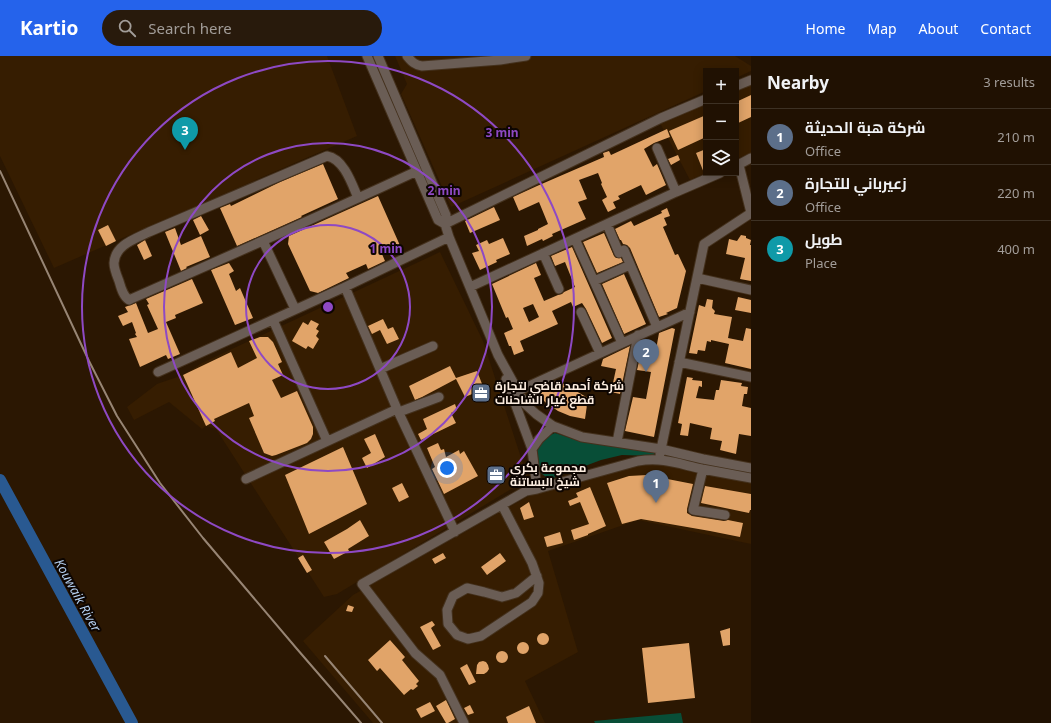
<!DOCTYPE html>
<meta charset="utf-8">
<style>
:root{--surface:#201102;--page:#281a0c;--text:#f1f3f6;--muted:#a29d99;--line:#3d3124;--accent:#2563eb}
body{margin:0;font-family:"Noto Sans",Cairo,sans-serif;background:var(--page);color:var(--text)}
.controls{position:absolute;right:12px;top:12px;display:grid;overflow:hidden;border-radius:0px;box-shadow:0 2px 10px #0003}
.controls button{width:36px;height:36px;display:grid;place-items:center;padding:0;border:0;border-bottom:1px solid var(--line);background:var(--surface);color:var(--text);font:20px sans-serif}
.you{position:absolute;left:447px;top:412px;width:14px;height:14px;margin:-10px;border:3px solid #fff;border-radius:50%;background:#1a73e8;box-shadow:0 0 0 6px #1a73e833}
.badge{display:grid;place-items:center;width:26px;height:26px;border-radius:50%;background:var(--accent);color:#fff;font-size:13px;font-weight:700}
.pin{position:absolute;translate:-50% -33px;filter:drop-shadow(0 1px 2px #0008)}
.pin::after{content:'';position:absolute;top:21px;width:14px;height:12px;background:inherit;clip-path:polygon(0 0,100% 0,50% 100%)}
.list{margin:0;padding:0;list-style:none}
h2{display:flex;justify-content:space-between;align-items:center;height:52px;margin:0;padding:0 16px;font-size:17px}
h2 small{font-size:13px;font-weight:400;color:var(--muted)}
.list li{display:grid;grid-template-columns:26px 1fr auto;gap:12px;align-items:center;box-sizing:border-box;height:56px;padding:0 16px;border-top:1px solid var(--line)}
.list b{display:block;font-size:15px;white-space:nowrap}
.list p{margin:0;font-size:13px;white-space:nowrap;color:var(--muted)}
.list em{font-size:13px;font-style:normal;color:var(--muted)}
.icon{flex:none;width:22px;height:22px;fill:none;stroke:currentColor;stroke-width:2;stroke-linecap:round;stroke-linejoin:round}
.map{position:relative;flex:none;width:751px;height:667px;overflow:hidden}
header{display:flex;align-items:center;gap:24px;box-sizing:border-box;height:56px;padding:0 20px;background:var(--accent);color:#fff}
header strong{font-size:19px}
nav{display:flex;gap:22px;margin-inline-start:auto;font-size:14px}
.search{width:280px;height:36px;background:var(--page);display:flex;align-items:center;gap:10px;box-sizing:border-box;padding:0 14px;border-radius:22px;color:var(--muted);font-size:15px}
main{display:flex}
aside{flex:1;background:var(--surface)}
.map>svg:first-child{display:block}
.built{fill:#361d01}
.green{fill:#084e37}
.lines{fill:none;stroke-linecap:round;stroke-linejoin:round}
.river{stroke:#295991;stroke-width:12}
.building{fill:#e1a469;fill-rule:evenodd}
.minor-casing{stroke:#44311d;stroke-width:11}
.minor{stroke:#6a5d55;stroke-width:9}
.rail{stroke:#978574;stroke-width:2}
.ring{fill:none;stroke:#8e49c4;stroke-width:2}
.labels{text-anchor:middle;stroke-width:4;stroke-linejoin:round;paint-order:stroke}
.poi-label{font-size:12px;font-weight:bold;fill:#fcede0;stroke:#0d0501;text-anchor:start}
.water-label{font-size:13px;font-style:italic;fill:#b4cfef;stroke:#0d0501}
.centre{fill:#8e49c4;stroke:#0d0501;stroke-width:2}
.ring-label{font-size:12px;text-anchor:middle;font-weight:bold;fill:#8e49c4;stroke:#0d0501;stroke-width:4;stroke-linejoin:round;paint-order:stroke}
</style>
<header>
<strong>Kartio</strong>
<div class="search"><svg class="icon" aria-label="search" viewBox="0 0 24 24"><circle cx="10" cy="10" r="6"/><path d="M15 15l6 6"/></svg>Search here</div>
<nav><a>Home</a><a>Map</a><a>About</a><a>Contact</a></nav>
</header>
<main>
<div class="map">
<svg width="751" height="667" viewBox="0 0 751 667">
<rect width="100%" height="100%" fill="#2b1702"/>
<!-- built -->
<path class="built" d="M0,0H327L357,80L54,212L0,100Z
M395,0H735L751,10V15L736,22V15H706V35L451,151L401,38L407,28Z
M751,28V97L736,103V35Z
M706,47V117L690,124L660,67Z
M440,196L483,285L528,423L337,538L324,541L216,373L206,370L202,373L169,346L134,364L127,351L157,328L183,319L202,307Z
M645,404L751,424V488L638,464L548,495L578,596L525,625L545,667H373L303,585L353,539L529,440Z"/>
<!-- green -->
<path class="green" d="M555,377L580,385L655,395L654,400L622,399L601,404L553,422L546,421L541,417L536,410L537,394L541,386L548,380Z
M681,657L683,667H595L594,665Z"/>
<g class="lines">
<!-- river -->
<path class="river" d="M0,424L132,667"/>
</g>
<!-- building -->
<path class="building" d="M751,39V61L736,68V46Z
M706,59V81L678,94L669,75Z
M667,73L670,81L654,87L644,93L653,111L657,108L666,129L646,139L641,129L618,140L620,143L613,146L616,152L608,156L602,144L607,141L601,128L602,127L598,117L579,124L587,143L578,146L586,163L552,178L553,180L543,185L542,183L527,190L524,180L538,174V173L548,168L539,146L519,155L513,141L537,130L604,101L603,97L609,95L611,99Z
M706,93V117H704L696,97Z
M678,99L680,104L671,109L668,103Z
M323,108L338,143L301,160L302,161L237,190L220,152L230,148L231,150L280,126Z
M378,140L402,194L394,197L392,194L382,198L385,205L368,213L366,208L346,217L349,222L318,237L310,235L288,188L289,180Z
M494,151L500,164L470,177L465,165Z
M667,152L670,160L664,162L667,169L663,171L675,199L678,198L686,215L677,252L666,257L668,258L659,261L630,192L627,189L623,188L621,184H620L615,173L631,165L634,170L662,157L661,155Z
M201,160L209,174L200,179L193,164Z
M108,169L116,185L106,190L98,174Z
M175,172L181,189L201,180L210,201L186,211L187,212L181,215L165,176Z
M604,177L614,200L616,202H621L623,206L597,217L583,186Z
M741,179L746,180V182L751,184L750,189H751V225L740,223L745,202L726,198L729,183L737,185Z
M503,182L510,198L496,204L497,206L480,214L472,197L479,195L476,189L487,184L489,188Z
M145,184L152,200L144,204L137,189Z
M572,191L612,282L602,287L586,253L582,247L573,251L571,246L552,255L558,268L520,285L524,295L514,299L511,290H509L504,277L513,273L508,261L506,262L492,228L536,207L541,219L534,222L544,245L558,239L562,238L564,236L575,231L565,206L555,210L551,200ZM533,248L539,261L529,266L523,252Z
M229,207L234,215L229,218L236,235L240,232L253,262L235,269L211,214Z
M624,218L646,268L624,278L602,228Z
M192,223L203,247L175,259L176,262L166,266L180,298L168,303L166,299L140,311L129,283L137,281L135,278L136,277L132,266L123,270L118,260L128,256L125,251L136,247L148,277L158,273L147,249L149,248L146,243Z
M738,241L751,244V257L735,254Z
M707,243L713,244L712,252L715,255L714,258L732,261L728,282L743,285L746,272L751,273V313L725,307L729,288L711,284V286L707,285L705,295L698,294L697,298L689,297L699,249L705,251Z
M383,263L388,273L393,271L399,283L387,288L380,274L372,278L368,270Z
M311,264L319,268L316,273L319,275L316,280L319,283L313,293L308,290L306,293L292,285L303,266L308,269Z
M672,272L675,273L654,381L625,375L633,341L646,343L651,316L637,314L641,296L655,299L659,277Z
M260,281H268L273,286L282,306L278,308L283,319L272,324L281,342L297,335L313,371V378L311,383L307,387L276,399L272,400L264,397L249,362L254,360L249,347L214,363L215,365L206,370L183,319L231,296L238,312L257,302L249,285Z
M630,290L620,338L611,336L616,313L601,310L603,303Z
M450,310L456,322L477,315L484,333L465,341L456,323L422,341L415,344L409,330Z
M687,321L693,322L692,324L702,325V331L699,330L696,342L714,344L716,334H719L721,324L742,327L741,330L748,331L747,338H744L742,350L751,352V380L739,378L736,398L720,394L722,385L710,383L712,372L690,367L688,380L680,379L682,368L678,367Z
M557,324L588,342L585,363L570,360L558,355L545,346L535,334Z
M455,348L457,354L451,357L456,367L421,384L418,378L427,373L423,363Z
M375,378L385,401L367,412L362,402L371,397L364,383Z
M438,387L441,394L444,393L446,401L459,394L460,398L464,395L478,420L444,438L432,413L435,411L427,392Z
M343,391L367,448L309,478L285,419Z
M647,419L693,428L687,453V457L692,460L724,465L728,464L743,467L740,481L710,475L641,463L622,468L607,427L629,420Z
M402,427L409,441L399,446L392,432Z
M705,430L751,438V454H750L749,457L701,447Z
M590,431L606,470L588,478V479L574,484L571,474L589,468L580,446L570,450L568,445L578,441L576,437Z
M529,446L534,461L524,464L520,452Z
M360,464L369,480L348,493L349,495L334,503L324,486L347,473Z
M560,476L563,487L547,491L544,481Z
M443,497L446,502L435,508L432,503Z
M500,497L506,505L487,519L481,511Z
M303,499L312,514L307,517L298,502Z
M348,549L354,551L352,556L346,555Z
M432,565L435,569L431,572L441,590L433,594L420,571Z
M730,572V589L723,590L720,575Z
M537 583a6 6 0 1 1 12 0a6 6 0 1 1-12 0Z
M390,584L405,601L402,604L419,625L416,628L418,630L413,634L411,633L404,639L380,612L377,615L368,604Z
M517 592a6 6 0 1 1 12 0a6 6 0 1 1-12 0Z
M689,587L695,642L648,647L642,592Z
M496 601a6 6 0 1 1 12 0a6 6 0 1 1-12 0Z
M483,605L486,606L488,609L489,613L487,616L484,618H476L477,609L479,606Z
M467,608L476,626L469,629L460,612Z
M446,644L455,663L448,667H446L436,650Z
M430,646L435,655L421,662L416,653Z
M470,649L474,657L468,659L464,652Z
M529,650L536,667H508L506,661Z"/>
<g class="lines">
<!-- minor casing -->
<g class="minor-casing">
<path id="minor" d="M367,0L438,164L445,168L449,181L498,299L525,348L536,358L553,370L582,381L661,393L703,403L751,412
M378,0L446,159L445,168
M407,0C412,6 415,9 422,10L500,4L526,0
M736,30L751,24
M657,92L676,136
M736,110L751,102
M358,142C352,128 344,103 327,100L149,176C135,183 115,189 114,207C114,213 117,220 119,225C121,232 123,240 129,244L131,243C227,201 322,159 417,115
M445,168L661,62L706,43
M607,168L619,197L624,194L657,271
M575,183L622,287
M263,185L295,253
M543,197L559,233
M697,222L751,234
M594,225L630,209
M345,231L397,353L455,476
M470,231L676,136L720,117
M581,256L600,297
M273,264L327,385
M679,306L751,321
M380,313L433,290
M158,316L345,231L449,181
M506,323L532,393L537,433
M518,335L690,256
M399,356L439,341
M617,386L638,279
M532,393L539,383L553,370
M660,398L704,188L751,157L739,109
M703,413L693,454L725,459
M246,423L397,353
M502,449L532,507L539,527L538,537L532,546L481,580L468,583L457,579L448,568L447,554L453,540L467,532L484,536L502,541L516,537L537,520
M464,667L440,619L415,597L362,528L526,435L537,433L638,405C663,401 679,408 702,413C718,416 735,419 751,422"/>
</g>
<!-- minor -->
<use href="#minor" class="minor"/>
<!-- rail -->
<path class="rail" d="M0,115L89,305L117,360L160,427L203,482L297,593L361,667
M325,600L382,667"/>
</g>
<!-- distance rings -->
<g class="ring">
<circle cx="328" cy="251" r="82"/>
<circle cx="328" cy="251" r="164"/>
<circle cx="328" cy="251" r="246"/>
</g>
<!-- icons -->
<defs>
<g id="office-square" transform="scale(1)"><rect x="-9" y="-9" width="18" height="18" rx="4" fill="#5c6f8a" stroke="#0d0501"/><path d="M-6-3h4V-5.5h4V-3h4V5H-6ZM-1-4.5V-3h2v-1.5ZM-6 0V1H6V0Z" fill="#fff"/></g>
</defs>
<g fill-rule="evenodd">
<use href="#office-square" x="481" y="337"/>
<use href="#office-square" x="496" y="419"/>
</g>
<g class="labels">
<!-- poi labels -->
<g class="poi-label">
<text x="495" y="334">شركة أحمد قاضي لتجارة<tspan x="495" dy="14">قطع غيار الشاحنات</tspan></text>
<text x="510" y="416">مجموعة بكري<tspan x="510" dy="14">شيخ البساتنة</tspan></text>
</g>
<!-- water labels -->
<g class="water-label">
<text transform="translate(78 539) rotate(61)" y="5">Kouwaik River</text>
</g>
</g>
<circle cx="328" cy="251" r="6" class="centre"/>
<g class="ring-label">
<text x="502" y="81">3 min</text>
<text x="444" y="139">2 min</text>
<text x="386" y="197">1 min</text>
</g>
</svg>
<div class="controls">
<button>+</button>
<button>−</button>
<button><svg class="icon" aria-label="layers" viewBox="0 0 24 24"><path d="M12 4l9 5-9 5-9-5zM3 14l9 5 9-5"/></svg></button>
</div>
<div class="you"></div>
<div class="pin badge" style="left:656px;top:447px;background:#5c6f8a">1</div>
<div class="pin badge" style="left:646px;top:316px;background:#5c6f8a">2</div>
<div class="pin badge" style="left:185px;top:94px;background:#0f9aa8">3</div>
</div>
<aside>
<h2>Nearby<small>3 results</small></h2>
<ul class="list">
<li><span class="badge" style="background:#5c6f8a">1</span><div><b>شركة هبة الحديثة</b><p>Office</p></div><em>210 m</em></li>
<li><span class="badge" style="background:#5c6f8a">2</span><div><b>زعيرباني للتجارة</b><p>Office</p></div><em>220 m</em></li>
<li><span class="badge" style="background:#0f9aa8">3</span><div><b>طويل</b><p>Place</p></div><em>400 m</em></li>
</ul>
</aside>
</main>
